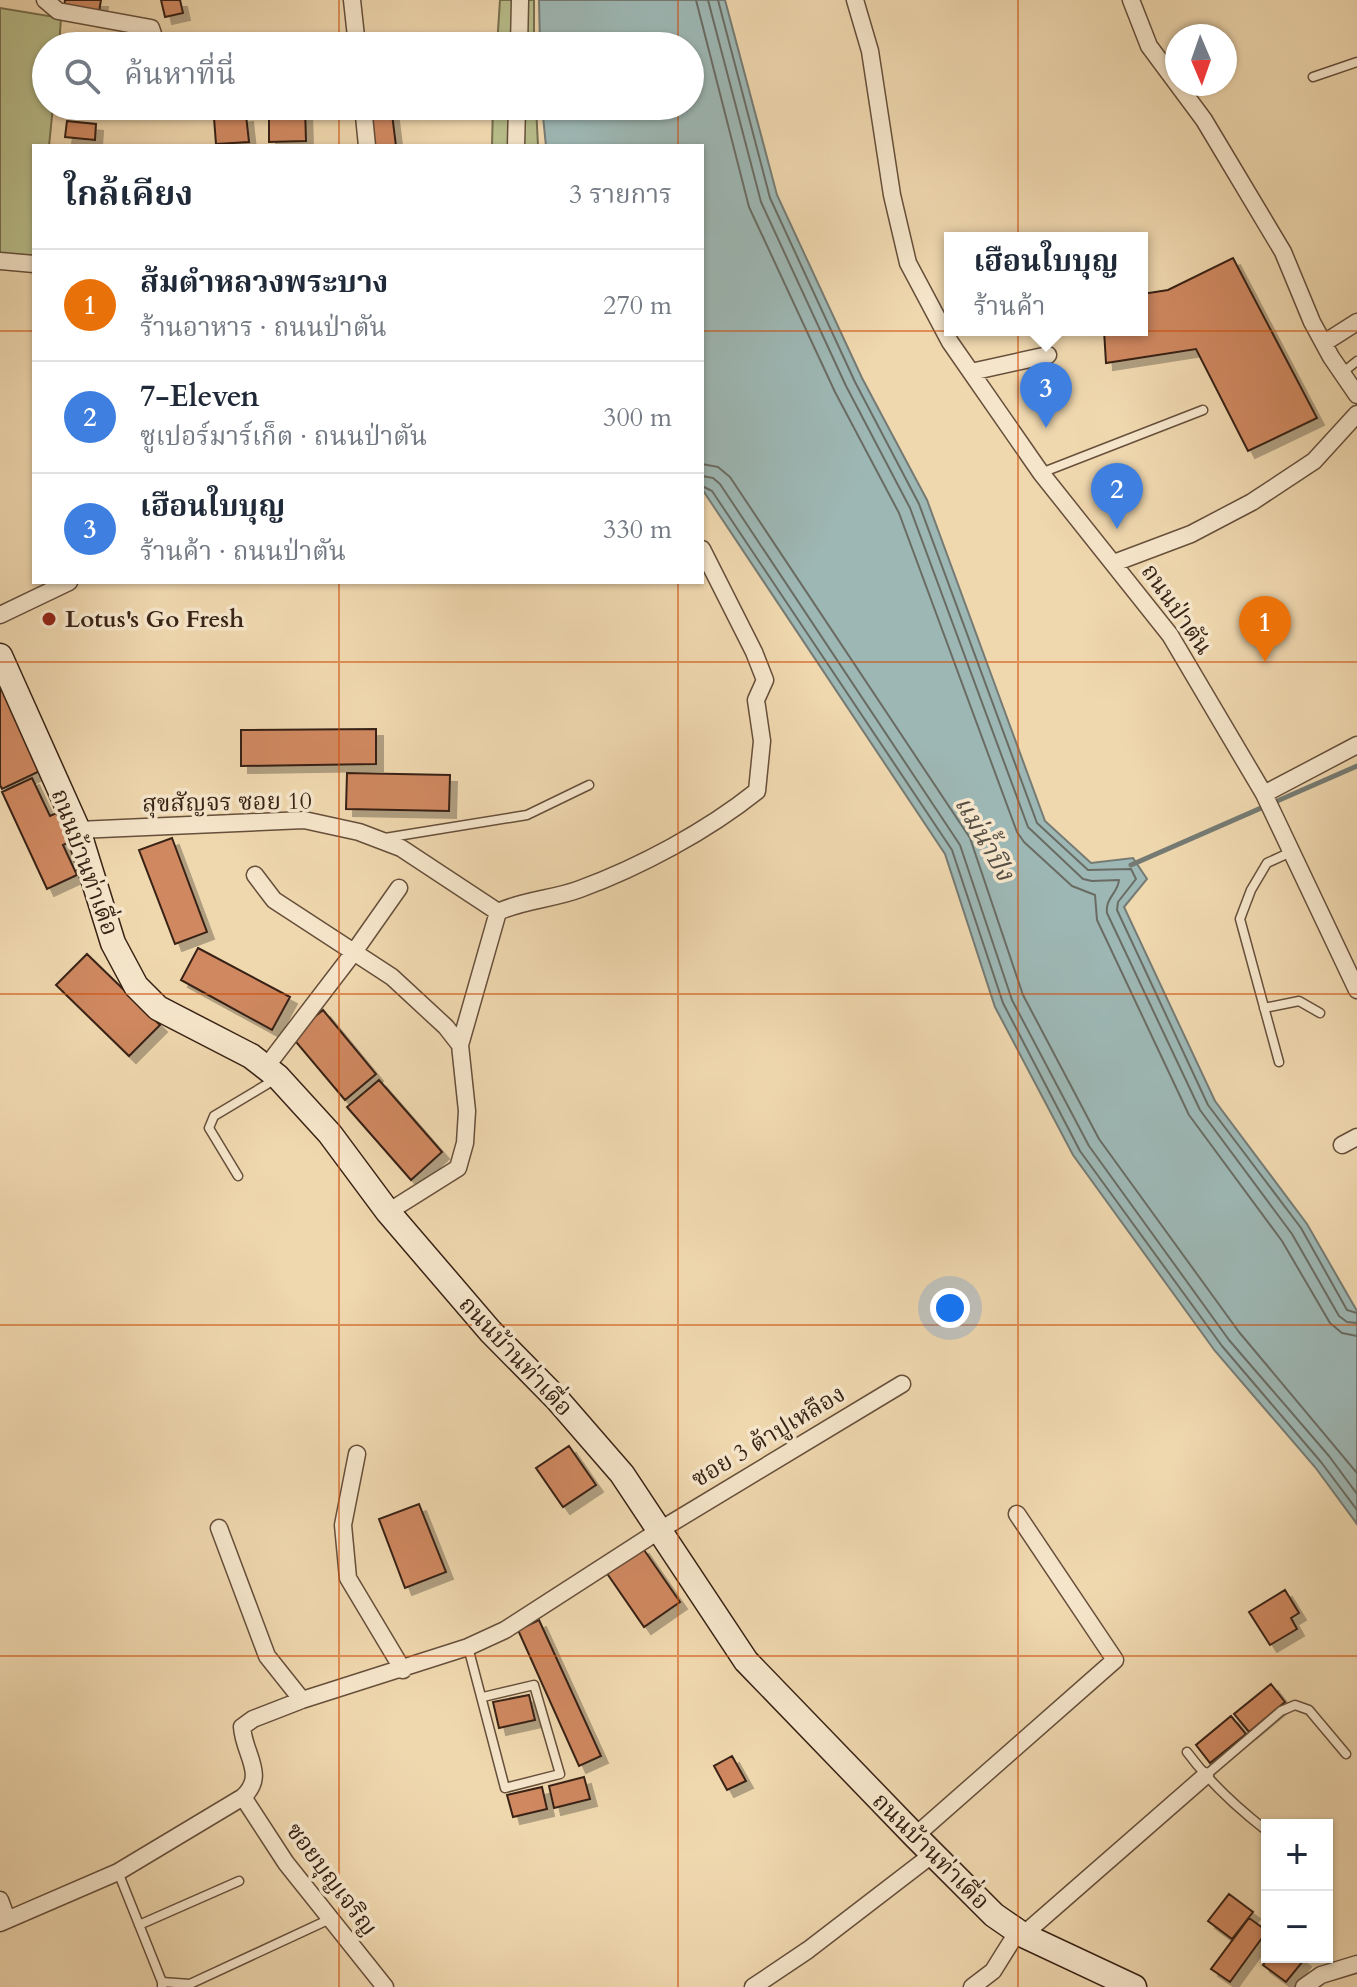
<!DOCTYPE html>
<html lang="th">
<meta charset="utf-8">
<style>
:root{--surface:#fff;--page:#f6f6f7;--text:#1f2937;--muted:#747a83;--line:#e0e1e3;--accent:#8f2418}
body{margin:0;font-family:Cardo,"Noto Serif Thai",serif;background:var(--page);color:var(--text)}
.controls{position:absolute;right:24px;bottom:24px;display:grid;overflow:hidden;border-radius:0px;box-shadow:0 2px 6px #0004}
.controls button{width:72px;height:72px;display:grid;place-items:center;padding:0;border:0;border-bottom:2px solid var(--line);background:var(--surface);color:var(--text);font:40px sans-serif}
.compass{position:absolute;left:1165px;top:24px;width:72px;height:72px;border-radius:50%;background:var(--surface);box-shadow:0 2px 6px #0004;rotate:178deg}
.you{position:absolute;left:950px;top:1308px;width:28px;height:28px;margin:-20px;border:6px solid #fff;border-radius:50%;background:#1a73e8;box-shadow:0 0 0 12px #1a73e833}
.badge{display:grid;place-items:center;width:52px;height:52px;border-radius:50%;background:var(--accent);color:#fff;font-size:26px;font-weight:700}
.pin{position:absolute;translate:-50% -66px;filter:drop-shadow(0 2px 4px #0008)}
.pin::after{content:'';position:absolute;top:42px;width:28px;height:24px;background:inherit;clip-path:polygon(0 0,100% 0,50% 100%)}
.popup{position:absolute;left:944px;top:232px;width:204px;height:104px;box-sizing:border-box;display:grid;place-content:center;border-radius:0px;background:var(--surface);filter:drop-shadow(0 2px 6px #0005);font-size:26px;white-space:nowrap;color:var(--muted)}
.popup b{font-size:30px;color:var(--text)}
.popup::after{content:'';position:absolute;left:50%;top:100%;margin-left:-16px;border:16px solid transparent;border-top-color:var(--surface)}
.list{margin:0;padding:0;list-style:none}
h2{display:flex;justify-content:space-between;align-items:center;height:104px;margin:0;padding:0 32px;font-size:34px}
h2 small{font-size:26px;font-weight:400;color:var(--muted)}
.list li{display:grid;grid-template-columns:52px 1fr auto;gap:24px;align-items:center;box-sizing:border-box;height:112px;padding:0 32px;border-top:2px solid var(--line)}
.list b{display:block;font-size:30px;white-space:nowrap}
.list p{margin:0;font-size:26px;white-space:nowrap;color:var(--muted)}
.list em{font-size:26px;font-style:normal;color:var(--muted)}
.icon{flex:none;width:44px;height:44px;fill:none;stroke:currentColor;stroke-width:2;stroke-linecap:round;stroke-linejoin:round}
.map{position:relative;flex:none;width:1357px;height:1987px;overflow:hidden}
.search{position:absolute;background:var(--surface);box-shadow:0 2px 6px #0004;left:32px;top:32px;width:672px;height:88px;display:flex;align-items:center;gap:20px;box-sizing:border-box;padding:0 28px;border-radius:44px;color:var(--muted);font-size:30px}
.panel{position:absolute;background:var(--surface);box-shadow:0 2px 6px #0004;left:32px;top:144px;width:672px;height:440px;border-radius:0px}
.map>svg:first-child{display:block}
.green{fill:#b8be8b;stroke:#787050;stroke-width:2}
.water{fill:#9db7b4;stroke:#757b74;stroke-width:2}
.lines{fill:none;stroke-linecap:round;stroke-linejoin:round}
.shore{stroke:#6a6c64;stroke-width:2}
.stream{stroke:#757b74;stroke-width:5}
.building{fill:#cf8861;stroke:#382215;stroke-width:2;filter:url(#shadow)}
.lane-casing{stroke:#664f3b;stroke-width:11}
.street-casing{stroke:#664f3b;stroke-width:19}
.secondary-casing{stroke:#382215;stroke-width:27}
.lane{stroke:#f5e5ca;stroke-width:8}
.street{stroke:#f5e5ca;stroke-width:16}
.secondary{stroke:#f5e5ca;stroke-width:24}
.grid{fill:none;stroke:#ce510d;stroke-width:2;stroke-opacity:0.55}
.poi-dot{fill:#8f2418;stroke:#f5e5ca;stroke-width:3}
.labels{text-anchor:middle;stroke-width:7;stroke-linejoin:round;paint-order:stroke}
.street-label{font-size:24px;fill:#382215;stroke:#f5e5ca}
.poi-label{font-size:24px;font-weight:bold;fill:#382215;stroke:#f5e5ca;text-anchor:start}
.water-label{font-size:26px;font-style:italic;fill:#564f45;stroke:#f5e5ca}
</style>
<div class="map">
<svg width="1357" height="1987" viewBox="0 0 1357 1987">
<defs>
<filter id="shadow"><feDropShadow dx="7" dy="7" stdDeviation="0" flood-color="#0004"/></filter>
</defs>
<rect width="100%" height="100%" fill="#efd7ae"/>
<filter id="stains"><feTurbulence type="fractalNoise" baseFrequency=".0025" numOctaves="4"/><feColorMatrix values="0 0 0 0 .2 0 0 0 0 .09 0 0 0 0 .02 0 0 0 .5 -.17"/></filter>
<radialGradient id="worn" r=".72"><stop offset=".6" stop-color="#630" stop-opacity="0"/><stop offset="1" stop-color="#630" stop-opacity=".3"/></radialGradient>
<!-- green -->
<path class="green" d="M500,0H534V46H497Z
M0,8L61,18L59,46H46V106H53L49,146H34V258L0,254Z
M493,106H536L538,146H492Z"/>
<!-- water -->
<path class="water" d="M539,0H725L777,195L862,378L927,500L1045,821L1091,863L1133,858L1147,879L1124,907L1215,1101L1307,1224L1357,1311V1524L1315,1467L1215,1351L1073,1155L995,1007L945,854L702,489V146H546L542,106H690V46H540Z"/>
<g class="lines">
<!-- shore -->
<path class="shore" d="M696,0L749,207L835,392L899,513L1017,832L1024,842L1072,886L1095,895L1097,920L1189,1115L1282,1241L1330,1323L1342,1333L1357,1336
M708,0L761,202L846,386L910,508L1028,827L1083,879L1092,881L1119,880C1118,893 1105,898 1107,913L1200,1110L1292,1234L1339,1316L1347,1322L1357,1323
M718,0L770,198L855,382L919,504L1037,823L1088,870L1131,869L1136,879L1118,902L1117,910L1208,1105L1301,1228L1347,1310L1357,1313
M702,464L718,467L730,477L970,838L1023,995L1099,1139L1239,1332L1357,1473
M702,476L713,478L720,484L960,845L1012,1000L1089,1146L1229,1340L1329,1456L1357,1494
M702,486L712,491L952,850L1003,1003L1080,1151L1222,1346L1321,1462L1357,1510"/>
<!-- stream -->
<path class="stream" d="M1131,865L1357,766"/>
</g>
<!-- building -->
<path class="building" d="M65,0H101L99,12L64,7Z
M161,0H180L183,13L165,17Z
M410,36L411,46H362L361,40Z
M370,106H391L396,146H375Z
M305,107L306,141L269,142V108Z
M246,115L249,142L216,144L214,118Z
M67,121L96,124L95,140L65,137Z
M1233,258L1317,418L1248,451L1196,349L1106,363L1104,330H1142V294L1168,290Z
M0,685L42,770L2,789L0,785Z
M376,729V764L241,766V730Z
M347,773L450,775L449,811L346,809Z
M32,778L50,816L59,812L72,841L63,845L77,875L47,889L2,792Z
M172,838L207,932L175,944L139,850Z
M198,948L290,997L272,1030L181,980Z
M87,954L160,1025L129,1056L56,985Z
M323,1010L376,1074L345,1100L291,1036Z
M379,1080L442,1152L411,1180L347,1107Z
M569,1446L596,1485L563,1507L536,1468Z
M419,1504L446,1572L405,1588L379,1519Z
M642,1547L680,1602L644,1627L606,1572Z
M1285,1590L1299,1613L1291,1618L1297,1629L1270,1645L1249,1612Z
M539,1620L601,1756L579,1766L518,1630Z
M1271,1684L1285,1702L1249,1732L1234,1714Z
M529,1695L535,1720L499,1728L493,1702Z
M1231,1716L1246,1734L1210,1763L1196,1745Z
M732,1756L746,1781L727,1790L714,1766Z
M584,1777L590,1799L554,1808L549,1786Z
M542,1787L547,1809L513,1817L507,1795Z
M1229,1894L1253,1912L1232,1939L1208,1921Z
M1249,1918L1267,1931L1230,1982L1211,1969Z
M1269,1957H1300L1304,1960L1286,1982L1263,1965Z"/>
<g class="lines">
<!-- lane casing -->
<g class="lane-casing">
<path id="lane" d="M1313,77L1357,62
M1342,373L1357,361
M1041,473L1203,410
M385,838L527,815L589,785
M1264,1008L1299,1001L1320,1013
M1279,1062L1240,919L1251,890L1267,863L1291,852
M238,1176L209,1128L214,1116L274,1080
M468,1647L505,1788L560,1774L534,1685L483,1697
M1187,1752C1210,1783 1236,1807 1267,1831
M1205,1776L1281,1711L1295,1705L1309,1710L1346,1754
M118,1872L162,1982V1986
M139,1925L239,1881
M162,1982L190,1984L330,1919"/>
</g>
<!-- street casing -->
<g class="street-casing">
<path id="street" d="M45,0L58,11L151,28L157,46
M352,0L357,46
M855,0L870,51L892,195L908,263L950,342L1041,473L1170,635L1264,794L1357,990
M1131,0L1149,46L1204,120L1283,252L1312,322L1331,357L1357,395
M519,46L520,0
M363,106L367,146
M516,146L517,106
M0,261L34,264
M1324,343L1357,322
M971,372L1048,355
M1114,563L1191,534L1252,502L1314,461L1357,414
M0,615L69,582
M1264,794L1357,745
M78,830L304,820L359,832L401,848L498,912
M255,875L274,900L392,977L446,1027L460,1045
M266,1067L354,952L399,888
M1342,1145L1357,1137
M388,1212L458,1168L465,1143L467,1111L460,1045L498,912C523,900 554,899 580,889C640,867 707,831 757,791L762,741L756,700L765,680L754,652L702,549
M357,1454L343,1525L348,1578L403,1670
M219,1528L267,1656L302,1700
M243,1797L286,1863L385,1987
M915,1836L1115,1660L1017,1514
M0,1900L7,1919
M0,1923L118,1872L243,1797C267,1775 244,1755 242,1727L253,1719L302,1700L468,1647L505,1630L660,1530L902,1384
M1023,1935L1205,1776
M753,1987L808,1950L933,1854
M972,1987L993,1971L1018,1931
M1304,1987L1321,1975L1357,1964"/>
</g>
<!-- secondary casing -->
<g class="secondary-casing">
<path id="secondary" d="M0,656L78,830L113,943L136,986L158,1008L251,1056L278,1077L330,1134L388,1212L490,1331L556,1398L622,1474L746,1661L915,1836L994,1915L1023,1935L1134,1987"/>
</g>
<!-- lane -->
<use href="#lane" class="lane"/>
<!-- street -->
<use href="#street" class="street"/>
<!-- secondary -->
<use href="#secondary" class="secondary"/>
</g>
<!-- grid -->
<path class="grid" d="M339,0V46M678,0V46M1018,0V1987M339,106V146M678,106V146M0,331H34M702,331H1357M339,582V1987M678,582V1987M0,662H1357M0,994H1357M0,1325H1357M0,1656H1357"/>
<!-- markers -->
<circle class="poi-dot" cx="49" cy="619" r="8"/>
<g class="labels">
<!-- street labels -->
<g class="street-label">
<text transform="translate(1177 609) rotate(55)" y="8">ถนนป่าตัน</text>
<text transform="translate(227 802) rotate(-1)" y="8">สุขสัญจร ซอย 10</text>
<text transform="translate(85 862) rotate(70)" y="8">ถนนบ้านท่าเดื่อ</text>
<text transform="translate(516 1356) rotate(47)" y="8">ถนนบ้านท่าเดื่อ</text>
<text transform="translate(768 1436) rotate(-31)" y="8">ซอย 3 ต้าปูเหลือง</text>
<text transform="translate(931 1851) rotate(45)" y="8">ถนนบ้านท่าเดื่อ</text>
<text transform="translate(332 1879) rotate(53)" y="8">ซอยบุญเจริญ</text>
</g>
<!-- poi labels -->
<g class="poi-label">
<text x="65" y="627">Lotus's Go Fresh</text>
</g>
<!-- water labels -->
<g class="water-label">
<text transform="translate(985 838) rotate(60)" y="9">แม่น้ำปิง</text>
</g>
</g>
<rect width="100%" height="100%" filter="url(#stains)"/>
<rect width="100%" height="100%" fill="url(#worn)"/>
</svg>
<div class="controls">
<button>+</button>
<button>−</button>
</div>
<svg class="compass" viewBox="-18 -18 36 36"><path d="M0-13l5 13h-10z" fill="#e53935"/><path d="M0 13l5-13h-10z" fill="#747a83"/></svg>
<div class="you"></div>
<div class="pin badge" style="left:1265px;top:662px;background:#e8710a">1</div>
<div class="pin badge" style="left:1117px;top:529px;background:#3f7fe0">2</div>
<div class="pin badge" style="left:1046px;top:428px;background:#3f7fe0">3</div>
<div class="popup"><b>เฮือนใบบุญ</b>ร้านค้า</div>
<div class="search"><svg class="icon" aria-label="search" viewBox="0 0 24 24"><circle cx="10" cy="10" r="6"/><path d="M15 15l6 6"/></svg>ค้นหาที่นี่</div>
<section class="panel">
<h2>ใกล้เคียง<small>3 รายการ</small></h2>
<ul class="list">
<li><span class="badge" style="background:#e8710a">1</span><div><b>ส้มตำหลวงพระบาง</b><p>ร้านอาหาร · ถนนป่าตัน</p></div><em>270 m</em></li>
<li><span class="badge" style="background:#3f7fe0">2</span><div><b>7-Eleven</b><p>ซูเปอร์มาร์เก็ต · ถนนป่าตัน</p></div><em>300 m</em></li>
<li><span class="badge" style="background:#3f7fe0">3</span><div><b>เฮือนใบบุญ</b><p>ร้านค้า · ถนนป่าตัน</p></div><em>330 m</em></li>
</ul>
</section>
</div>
